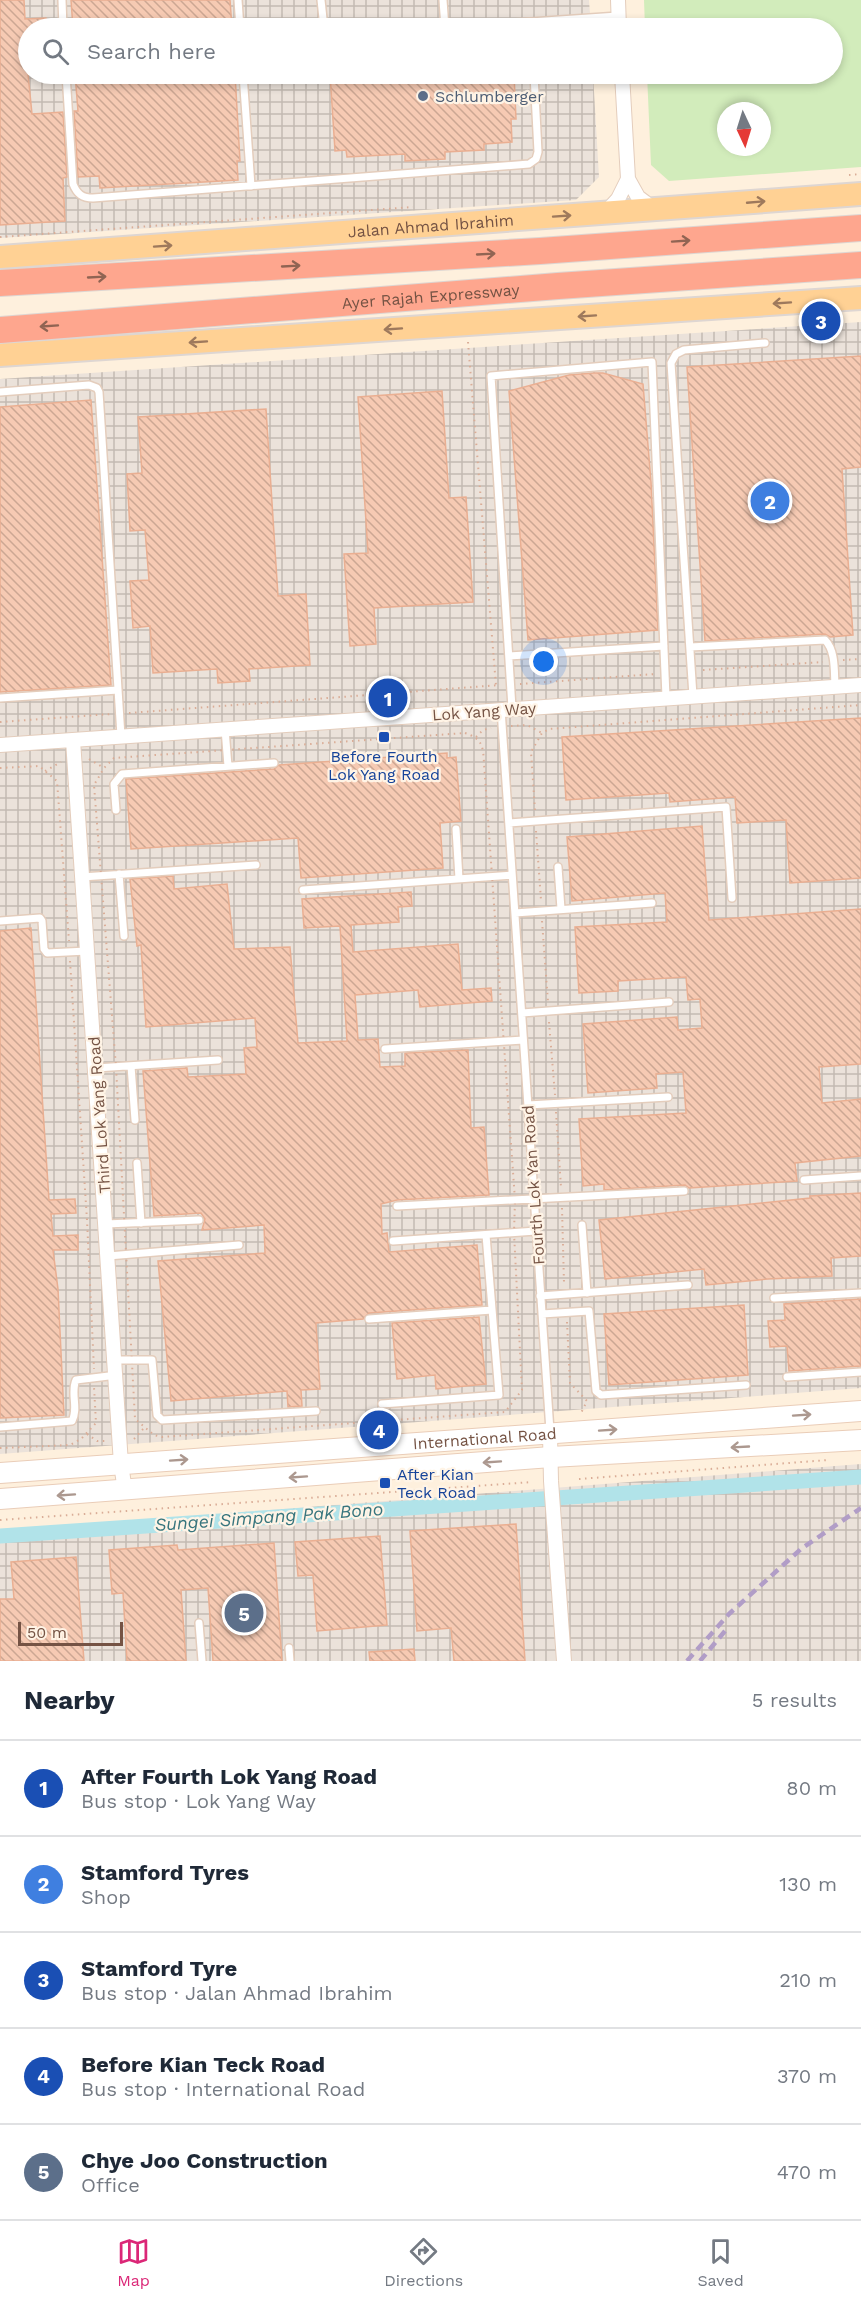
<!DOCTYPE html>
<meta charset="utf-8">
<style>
:root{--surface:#fff;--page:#f6f6f7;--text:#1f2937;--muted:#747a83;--line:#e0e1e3;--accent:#db2777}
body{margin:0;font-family:"Work Sans",sans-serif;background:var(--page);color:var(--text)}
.compass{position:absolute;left:717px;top:102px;width:54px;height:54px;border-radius:50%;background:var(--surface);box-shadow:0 3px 9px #0003;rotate:176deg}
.scale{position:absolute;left:18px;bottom:15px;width:105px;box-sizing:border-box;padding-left:6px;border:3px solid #755344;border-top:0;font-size:16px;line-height:21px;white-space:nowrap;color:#755344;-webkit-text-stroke:4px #fff4e6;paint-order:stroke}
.you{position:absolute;left:544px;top:662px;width:21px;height:21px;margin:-15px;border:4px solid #fff;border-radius:50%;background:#1a73e8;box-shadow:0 0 0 9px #1a73e833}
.badge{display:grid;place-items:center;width:39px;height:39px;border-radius:50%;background:var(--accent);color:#fff;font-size:20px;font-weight:700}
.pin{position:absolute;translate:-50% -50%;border:3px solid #fff;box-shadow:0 2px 6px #0006}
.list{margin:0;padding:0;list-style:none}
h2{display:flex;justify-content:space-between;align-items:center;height:78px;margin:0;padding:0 24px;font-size:26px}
h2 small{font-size:20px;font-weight:400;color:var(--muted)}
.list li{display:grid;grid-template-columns:39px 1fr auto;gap:18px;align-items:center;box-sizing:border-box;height:96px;padding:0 24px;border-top:2px solid var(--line)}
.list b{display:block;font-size:22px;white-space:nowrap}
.list p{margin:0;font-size:20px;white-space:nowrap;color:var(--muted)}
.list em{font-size:20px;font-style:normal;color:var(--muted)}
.icon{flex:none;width:33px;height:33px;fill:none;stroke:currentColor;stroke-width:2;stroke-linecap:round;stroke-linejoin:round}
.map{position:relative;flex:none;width:861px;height:1661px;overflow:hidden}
.search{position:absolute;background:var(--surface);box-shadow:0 3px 9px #0003;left:18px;right:18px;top:18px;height:66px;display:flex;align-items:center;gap:15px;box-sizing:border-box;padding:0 21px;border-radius:33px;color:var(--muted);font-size:22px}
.sheet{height:558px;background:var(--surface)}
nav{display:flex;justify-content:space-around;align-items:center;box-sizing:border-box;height:84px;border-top:2px solid var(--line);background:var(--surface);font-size:16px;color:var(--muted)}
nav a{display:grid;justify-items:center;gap:3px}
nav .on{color:var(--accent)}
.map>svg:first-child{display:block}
.industrial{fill:url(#industrial-grid)}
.green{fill:#d2ecbb;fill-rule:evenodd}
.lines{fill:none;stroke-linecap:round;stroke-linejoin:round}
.canal{stroke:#b1e3e9;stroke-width:15}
.building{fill:url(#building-back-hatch);stroke:#eaaf92;stroke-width:1.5}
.lane-casing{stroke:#e4cdbc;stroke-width:10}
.street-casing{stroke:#e4cdbc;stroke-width:16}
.secondary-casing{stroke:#eacdb8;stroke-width:22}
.primary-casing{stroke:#ded6d2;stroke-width:26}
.highway-casing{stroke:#ded6d2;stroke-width:28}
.path{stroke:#daad97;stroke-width:2;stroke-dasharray:1.5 4.5;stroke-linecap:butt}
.lane{stroke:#fff;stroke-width:7}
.street{stroke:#fff;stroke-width:14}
.secondary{stroke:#fff;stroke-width:20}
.primary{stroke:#ffd194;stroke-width:22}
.highway{stroke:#fea68e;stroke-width:26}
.rail{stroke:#b19dc7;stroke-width:4.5;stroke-dasharray:9 6;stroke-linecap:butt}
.oneway{stroke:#9e795c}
.oneway2{stroke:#906453}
.oneway3{stroke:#ac988f}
.service-dot{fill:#5c6f8a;stroke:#fff4e6;stroke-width:2}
.transit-dot{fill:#1a4fb4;stroke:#fff4e6;stroke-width:2}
.labels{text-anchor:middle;stroke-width:4.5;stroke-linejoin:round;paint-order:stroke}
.service-label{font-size:16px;fill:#4e5e75;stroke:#fff4e6;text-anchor:start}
.street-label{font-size:16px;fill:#755344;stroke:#fff4e6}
.transit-label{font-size:16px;fill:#164399;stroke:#fff4e6}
.water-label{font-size:18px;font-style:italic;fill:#37757d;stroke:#fff4e6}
</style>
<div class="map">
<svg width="861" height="1661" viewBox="0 0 861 1661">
<defs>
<pattern id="industrial-grid" width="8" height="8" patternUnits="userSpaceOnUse" patternTransform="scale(1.5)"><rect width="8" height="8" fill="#ebe2da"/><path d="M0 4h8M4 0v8" fill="none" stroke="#c3bab2"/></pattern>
<pattern id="building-back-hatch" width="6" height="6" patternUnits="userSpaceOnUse" patternTransform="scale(1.5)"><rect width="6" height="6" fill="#f6cab3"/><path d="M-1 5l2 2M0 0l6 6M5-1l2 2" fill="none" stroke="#cca793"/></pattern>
</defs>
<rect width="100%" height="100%" fill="#fef0dd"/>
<!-- industrial -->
<path class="industrial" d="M0,0H589L591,28H28V74H593L599,177L576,200L0,238Z
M861,322V1388L0,1454V379Z
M861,1464V1661H0V1531Z"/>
<!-- green -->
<path class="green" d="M644,0H861V167L669,181L651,165L647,74H832V28H645ZM726,111H762V147H726Z"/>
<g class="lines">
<!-- canal -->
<path class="canal" d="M0,1536L861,1477"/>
</g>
<!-- building -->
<path class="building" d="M0,0H24L25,19L46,18L47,28H28V74L32,114L63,112L67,177L63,178L65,221L0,225Z
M71,0H230L232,28H73Z
M75,74H235L240,161H237L238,180L100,188L99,176L78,177L74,111H78Z
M330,74H514L516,119H511L512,142L484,144V150L445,152V159L405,161V154L347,157L346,150L335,151Z
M861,356V467L842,469L853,635L830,637L825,634L705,641L687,367Z
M594,373H603L643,384L651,482L658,630L528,640L509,391L569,375Z
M442,391L449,498L466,497L473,602L374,608L376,644L350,646L344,554L368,553L358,397Z
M91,400L111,685L0,692V407Z
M266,409L278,596L306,594L310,665L249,669L250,681L218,683L217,669L153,673L150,626L133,628L130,581L149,580L145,530L130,531L127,474L142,473L138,417Z
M861,718V878L790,883L786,820L737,823L735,797L670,802L669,793L566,800L562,737Z
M447,753V758L456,757L461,821L440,823L443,868L301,878L298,838L131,849L126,779L274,769L279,765Z
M702,826L709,920L861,909V1064L819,1067L822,1103L861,1099V1156L795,1163L797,1181L689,1188L685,1185L604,1190V1184L583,1186L579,1119L686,1113L683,1072L656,1074L657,1088L588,1093L583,1024L677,1017L678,1030L702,1028L700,999L688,1000L686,977L618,981V991L579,993L575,927L667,922L665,893L572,901L567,837Z
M173,876L174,889L227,884L234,949L290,947L298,1043L347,1041L340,926L304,928L302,899L411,892L412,906L398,907L399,922L351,925L353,952L458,944L462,990L491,988L492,1001L420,1007L418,990L355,995L358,1040L378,1039L380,1067L405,1066V1053L468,1050L471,1128L484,1127L489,1195L397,1200L381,1204L382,1234L387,1233L389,1252L477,1245L482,1305L369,1313L363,1319L316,1323L320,1389L301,1390L302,1406L288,1407L287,1391L171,1401L158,1261L265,1253L264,1225L202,1230L205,1219L201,1213L154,1216L143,1071L187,1068L188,1077L246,1074L244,1048L257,1047L255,1018L146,1027L141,945L137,946L130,879Z
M31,928L49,1200L75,1199L76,1213L51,1214L53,1236L78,1235V1250H53L58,1289L64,1415L0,1418V931Z
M861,1193V1256L831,1258L832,1276L768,1279L706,1285L704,1269L605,1279L599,1220L810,1198V1196Z
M861,1299V1366L789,1371L787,1346L770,1347L768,1321L785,1320L784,1304Z
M744,1305L748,1375L609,1385L604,1314Z
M479,1317L486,1384L436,1389L435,1375L397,1379L392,1323Z
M516,1524L525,1661H454L451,1628L417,1631L410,1531Z
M380,1536L387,1625L317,1631L313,1575L298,1576L295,1542Z
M274,1543L282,1661H213L208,1588L181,1590L186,1661H127L123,1593L112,1594L109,1550L177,1545L178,1550Z
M76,1557L84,1661H0V1599H14L11,1562Z
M414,1649L415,1661H370L369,1652Z"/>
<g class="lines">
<!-- lane casing -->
<g class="lane-casing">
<path id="lane" d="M62,0L63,28
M238,0L240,28
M321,0L324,28
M443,0L445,28
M440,28L618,16
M66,74L73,184C77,194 82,198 93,198L529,164L536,159L538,152L534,74
M243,74L251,186
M0,392L89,385L97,388L99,392L121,736
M690,647L825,640C836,651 834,672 835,686
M509,656L664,646
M693,696L671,363L676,354L684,350L765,343
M0,698L118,690
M512,708L491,376L652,362L666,697
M501,709L550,1431
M225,729L228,766
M116,810L114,784L122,774L274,763
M509,823L726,807L732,898
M456,829L459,879
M558,867L561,909
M119,874L124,936
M82,877L256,865
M303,890L512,875
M515,913L652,903
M0,921L40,918L42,921L44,949L47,953L87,951
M522,1013L669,1002
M385,1049L523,1040
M131,1066L135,1120
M96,1068L218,1060
M528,1105L668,1097
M137,1163L141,1223
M804,1180L861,1176
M397,1206L684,1191
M106,1224L199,1220
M582,1225L587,1293
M393,1241L536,1231
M108,1256L239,1245
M540,1296L688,1285
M774,1298L861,1293
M542,1314L589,1311L596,1391L601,1395L746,1385
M369,1319L492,1310
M116,1360H152L157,1415L162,1420L316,1411
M787,1377L861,1372
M382,1404L499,1395L486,1235
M0,1427L72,1421C79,1408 70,1393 76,1380L117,1375
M199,1623L202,1661
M289,1648L290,1661"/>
</g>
<!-- street casing -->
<g class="street-casing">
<path id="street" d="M618,0L619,28
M622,74L628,179L638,197L654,209
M606,212L618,199L628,179
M73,740L121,1464L125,1491
M0,745L861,685
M550,1434L551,1481L564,1661"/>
</g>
<!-- secondary casing -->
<g class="secondary-casing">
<g id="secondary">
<path id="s1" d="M0,1473L861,1411"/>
<path d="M0,1499L551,1457L861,1440"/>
</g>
</g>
<!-- primary casing -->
<g class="primary-casing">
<g id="primary">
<path id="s2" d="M0,257L861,194"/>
<path d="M0,355L861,298"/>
</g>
</g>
<!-- highway casing -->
<g class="highway-casing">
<g id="highway">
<path d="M0,283L540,251L861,228"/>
<path id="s3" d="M0,330L558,286L861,265"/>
</g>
</g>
<!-- path -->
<path class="path" d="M849,175L861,174
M0,237L413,207
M468,342L496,686
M843,660L861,659
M703,670L823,662
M520,684L655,674
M129,713L500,685
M0,722L111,714
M511,726L527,725L542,733
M465,733C482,739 483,745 484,763L515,1200L514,1233L522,1390L505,1412L162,1437L154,1435L135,1419L116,1067L94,785L104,768L114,758Z
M476,737L483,730L491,728
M89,759L104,768
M0,768L39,766L57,781L69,941
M45,771L61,762
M535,810L531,752L542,733L549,729L861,705
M536,831L541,900
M542,921L548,1002
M70,961L87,1220L94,1369
M549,1022L555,1095
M556,1112L561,1187
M562,1208L564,1283
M567,1322L570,1383L587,1401L580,1415
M87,1434L97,1441H105
M134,1439L144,1428
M0,1448L70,1445L81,1439L96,1423L94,1387
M579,1479L828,1460
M0,1520L532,1482"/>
<!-- lane -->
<use href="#lane" class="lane"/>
<!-- street -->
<use href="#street" class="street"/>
<!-- secondary -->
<use href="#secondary" class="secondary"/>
<!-- primary -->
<use href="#primary" class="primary"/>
<!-- highway -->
<use href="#highway" class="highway"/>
<!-- rail -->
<path class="rail" d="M687,1661L729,1614L801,1549L861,1508
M700,1661L725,1631"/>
</g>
<!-- one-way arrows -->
<defs><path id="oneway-shaft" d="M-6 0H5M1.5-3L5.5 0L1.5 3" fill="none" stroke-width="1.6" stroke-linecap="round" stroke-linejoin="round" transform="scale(1.5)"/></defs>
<g class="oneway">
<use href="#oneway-shaft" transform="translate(756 202) rotate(-5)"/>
<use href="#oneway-shaft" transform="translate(562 216) rotate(-4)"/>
<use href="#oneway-shaft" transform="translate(163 246) rotate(-4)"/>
<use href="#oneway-shaft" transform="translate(782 303) rotate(176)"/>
<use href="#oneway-shaft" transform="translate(587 316) rotate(176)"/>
<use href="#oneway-shaft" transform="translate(393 329) rotate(176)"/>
<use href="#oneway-shaft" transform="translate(198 342) rotate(176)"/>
</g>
<g class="oneway2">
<use href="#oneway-shaft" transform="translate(681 241) rotate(-4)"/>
<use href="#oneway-shaft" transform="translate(486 254) rotate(-3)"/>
<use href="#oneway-shaft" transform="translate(291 266) rotate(-3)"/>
<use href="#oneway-shaft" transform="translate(97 277) rotate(-3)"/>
<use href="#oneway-shaft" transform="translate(49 326) rotate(176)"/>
</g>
<g class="oneway3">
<use href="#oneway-shaft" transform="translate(802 1415) rotate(-4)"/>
<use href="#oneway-shaft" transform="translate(608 1430) rotate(-4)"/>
<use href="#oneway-shaft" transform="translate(740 1447) rotate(177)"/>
<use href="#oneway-shaft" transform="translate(179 1460) rotate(-4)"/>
<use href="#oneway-shaft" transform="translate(492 1462) rotate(176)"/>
<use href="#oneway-shaft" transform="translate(298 1477) rotate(176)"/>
<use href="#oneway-shaft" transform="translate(66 1495) rotate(176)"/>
</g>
<!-- markers -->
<circle class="service-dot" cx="423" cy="96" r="6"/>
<g class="transit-dot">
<rect x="378" y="731" width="12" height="12" rx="3"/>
<rect x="379" y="1477" width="12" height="12" rx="3"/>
</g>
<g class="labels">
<!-- service labels -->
<g class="service-label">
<text x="435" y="102">Schlumberger</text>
</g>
<!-- street labels -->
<g class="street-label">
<text dy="6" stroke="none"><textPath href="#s2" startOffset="432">Jalan Ahmad Ibrahim</textPath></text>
<text dy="6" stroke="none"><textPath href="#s3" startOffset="432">Ayer Rajah Expressway</textPath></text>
<text transform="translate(484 711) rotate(-4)" y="6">Lok Yang Way</text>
<text transform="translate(99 1115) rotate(-94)" y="6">Third Lok Yang Road</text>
<text transform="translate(533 1185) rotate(-94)" y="6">Fourth Lok Yan Road</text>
<text dy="6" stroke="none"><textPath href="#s1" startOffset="486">International Road</textPath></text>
</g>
<!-- transit labels -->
<g class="transit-label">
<text x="384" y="762">Before Fourth<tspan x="384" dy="18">Lok Yang Road</tspan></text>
<text x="397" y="1480" text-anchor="start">After Kian<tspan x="397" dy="18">Teck Road</tspan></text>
</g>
<!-- water labels -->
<g class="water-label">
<text transform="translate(269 1517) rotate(-4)" y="6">Sungei Simpang Pak Bono</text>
</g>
</g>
</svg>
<svg class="compass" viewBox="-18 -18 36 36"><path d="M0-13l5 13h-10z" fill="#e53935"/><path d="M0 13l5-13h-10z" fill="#747a83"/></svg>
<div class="scale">50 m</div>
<div class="you"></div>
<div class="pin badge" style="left:388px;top:698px;background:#1a4fb4">1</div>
<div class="pin badge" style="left:770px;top:501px;background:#3f7fe0">2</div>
<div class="pin badge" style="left:821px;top:321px;background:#1a4fb4">3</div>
<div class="pin badge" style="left:379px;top:1430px;background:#1a4fb4">4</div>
<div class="pin badge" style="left:244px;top:1613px;background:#5c6f8a">5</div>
<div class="search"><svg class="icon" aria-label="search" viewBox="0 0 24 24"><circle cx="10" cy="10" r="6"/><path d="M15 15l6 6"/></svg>Search here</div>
</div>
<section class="sheet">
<h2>Nearby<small>5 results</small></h2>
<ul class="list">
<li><span class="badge" style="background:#1a4fb4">1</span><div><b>After Fourth Lok Yang Road</b><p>Bus stop · Lok Yang Way</p></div><em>80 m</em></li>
<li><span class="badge" style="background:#3f7fe0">2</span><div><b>Stamford Tyres</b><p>Shop</p></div><em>130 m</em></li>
<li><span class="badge" style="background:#1a4fb4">3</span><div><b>Stamford Tyre</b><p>Bus stop · Jalan Ahmad Ibrahim</p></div><em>210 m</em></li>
<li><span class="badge" style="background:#1a4fb4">4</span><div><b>Before Kian Teck Road</b><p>Bus stop · International Road</p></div><em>370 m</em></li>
<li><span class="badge" style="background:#5c6f8a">5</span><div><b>Chye Joo Construction</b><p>Office</p></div><em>470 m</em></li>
</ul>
</section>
<nav>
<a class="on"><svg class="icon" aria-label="map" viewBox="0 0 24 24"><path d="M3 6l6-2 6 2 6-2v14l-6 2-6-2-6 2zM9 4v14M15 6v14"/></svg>Map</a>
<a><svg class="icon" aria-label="directions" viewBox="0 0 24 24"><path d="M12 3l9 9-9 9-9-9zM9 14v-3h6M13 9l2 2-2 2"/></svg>Directions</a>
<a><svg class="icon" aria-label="saved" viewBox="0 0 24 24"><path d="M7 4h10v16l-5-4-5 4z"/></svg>Saved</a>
</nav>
